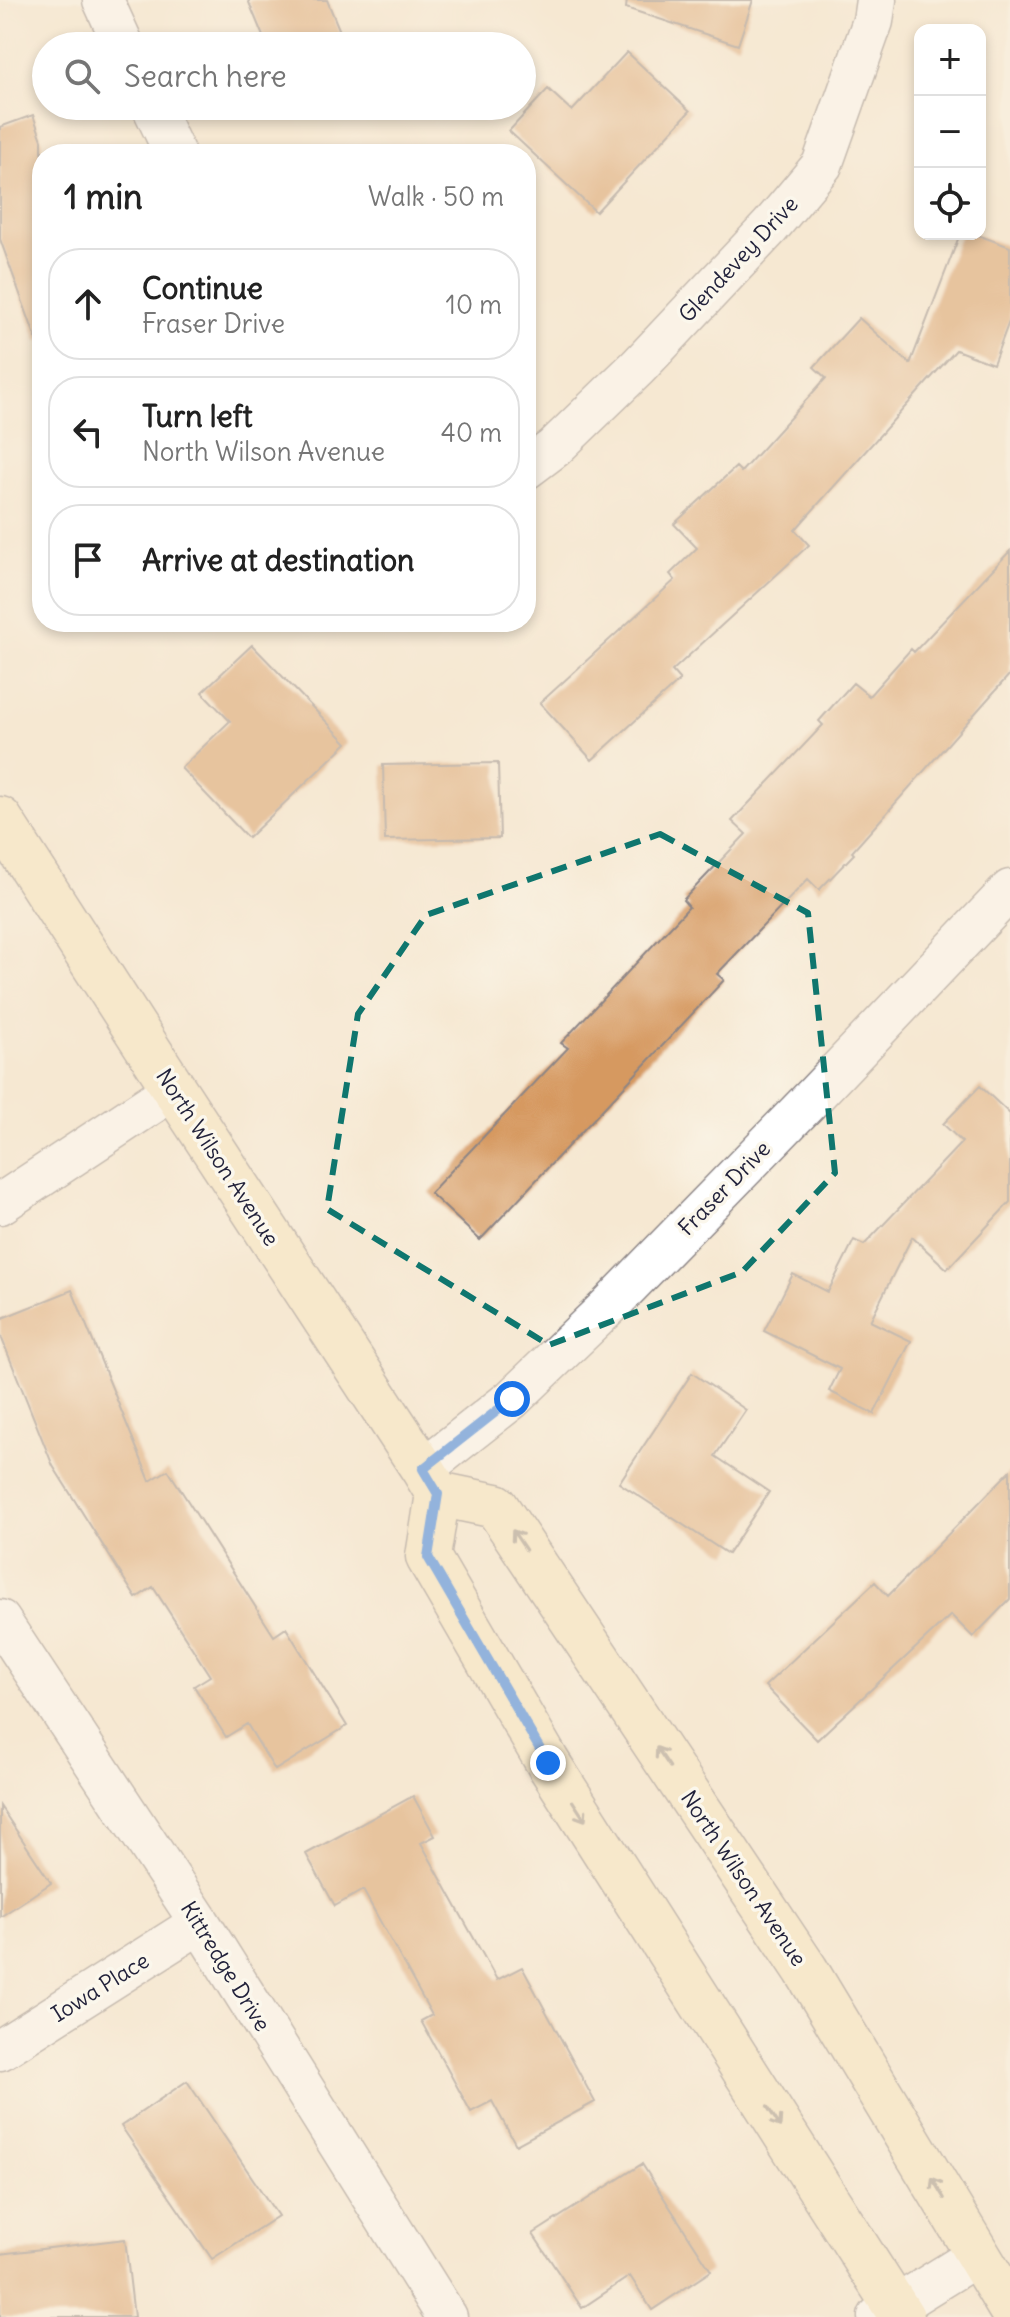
<!DOCTYPE html>
<meta charset="utf-8">
<style>
:root{--surface:#fff;--page:#f6f6f6;--text:#222;--muted:#767676;--line:#e0e0e0}
body{margin:0;font-family:Delius,sans-serif;background:var(--page);color:var(--text)}
.controls{position:absolute;right:24px;top:24px;display:grid;overflow:hidden;border-radius:16px;box-shadow:0 4px 12px #0003}
.controls button{width:72px;height:72px;display:grid;place-items:center;padding:0;border:0;border-bottom:2px solid var(--line);background:var(--surface);color:var(--text);font:40px sans-serif}
.stop{position:absolute;width:24px;height:24px;margin:-18px;border:6px solid #1a73e8;border-radius:50%;background:#fff}
.stop.end{background:#1a73e8;border-color:#fff;box-shadow:0 2px 8px #0008}
.list{margin:0;padding:0;list-style:none}
h2{display:flex;justify-content:space-between;align-items:center;height:104px;margin:0;padding:0 32px;font-size:34px}
h2 small{font-size:26px;font-weight:400;color:var(--muted)}
.list li{display:grid;grid-template-columns:52px 1fr auto;gap:24px;align-items:center;box-sizing:border-box;height:112px;margin:0 16px 16px;padding:0 16px;border:2px solid var(--line);border-radius:32px}
.list b{display:block;font-size:30px;white-space:nowrap}
.list p{margin:0;font-size:26px;white-space:nowrap;color:var(--muted)}
.list em{font-size:26px;font-style:normal;color:var(--muted)}
.icon{flex:none;width:44px;height:44px;fill:none;stroke:currentColor;stroke-width:2;stroke-linecap:round;stroke-linejoin:round}
.map{position:relative;flex:none;width:1010px;height:2317px;overflow:hidden}
.search{position:absolute;background:var(--surface);box-shadow:0 4px 12px #0003;left:32px;top:32px;width:504px;height:88px;display:flex;align-items:center;gap:20px;box-sizing:border-box;padding:0 28px;border-radius:44px;color:var(--muted);font-size:30px}
.panel{position:absolute;background:var(--surface);box-shadow:0 4px 12px #0003;left:32px;top:144px;width:504px;height:488px;border-radius:32px}
.map>svg:first-child{display:block}
.building{fill:#d69961}
.lines{fill:none;stroke-linecap:round;stroke-linejoin:round}
.minor-casing{stroke:#8c8586;stroke-width:43}
.secondary-casing{stroke:#8c8586;stroke-width:47}
.minor{stroke:#fff;stroke-width:40}
.secondary{stroke:#f8e8c3;stroke-width:44}
.oneway{stroke:#988f86}
.route{stroke:#1a73e8;stroke-width:10}
.marked{fill:none;stroke:#0f766e;stroke-width:6;stroke-dasharray:16 10;stroke-linejoin:round}
.labels{text-anchor:middle;stroke-width:7;stroke-linejoin:round;paint-order:stroke}
.street-label{font-size:22px;fill:#22223b;stroke:#fbf7ec}
</style>
<div class="map">
<svg width="1010" height="2317" viewBox="0 0 1010 2317">
<rect width="100%" height="100%" fill="#fbf7ec"/>
<filter id="ink" filterUnits="userSpaceOnUse"><feTurbulence type="fractalNoise" baseFrequency=".0125" numOctaves="2"/><feDisplacementMap in="SourceGraphic" scale="16" xChannelSelector="R" yChannelSelector="G"/><feConvolveMatrix kernelMatrix="1 2 1 2 8 2 1 2 1" color-interpolation-filters="sRGB"/></filter>
<filter id="wash" filterUnits="userSpaceOnUse"><feTurbulence type="fractalNoise" baseFrequency=".006" numOctaves="4" result="noise"/><feDisplacementMap in="SourceGraphic" scale="32" xChannelSelector="R" yChannelSelector="G"/><feGaussianBlur stdDeviation="1.8" result="paint"/><feColorMatrix in="noise" values="0 0 0 0 0 0 0 0 0 0 0 0 0 0 0 0 0 1.4 0 .05"/><feComposite in="paint" operator="in"/></filter>
<g filter="url(#wash)">
<rect width="100%" height="100%" fill="#f6e8d2"/>
<g id="blocks">
<!-- building -->
<path class="building" d="M248,0H327L346,46H267Z
M627,0H753L738,45L626,8Z
M627,52L690,111L596,212L509,131L548,89L572,111Z
M33,115L42,140V340L37,341L0,239V127Z
M960,234H975L1010,247V319L993,364L956,350L795,530L809,545L672,671L680,680L592,760L540,703L675,580L670,574L697,548L674,524L736,467L741,472L826,378L814,367L859,318L910,364Z
M1010,551V674L852,852L854,854L819,890L808,879L717,974L724,980L480,1240L430,1193L568,1048L561,1043L689,907L683,900L746,834L732,821L823,725L819,721L853,683L869,696L911,649L914,652Z
M252,645L347,743L248,838L181,768L230,721L202,692Z
M498,763L500,838L385,840L383,765Z
M980,1086L1010,1114V1202L947,1269L912,1237L870,1321L911,1341L874,1414L829,1391L840,1369L764,1331L793,1274L828,1292L854,1240L864,1245L962,1142L943,1124Z
M72,1290L150,1481L168,1470L274,1636L286,1628L347,1726L275,1770L247,1724L226,1737L194,1686L210,1676L153,1587L136,1598L53,1466L0,1334V1319Z
M692,1373L746,1410L715,1456L769,1492L728,1554L619,1483Z
M1010,1471V1599L973,1637L951,1615L817,1740L765,1686L875,1582L888,1596Z
M413,1796L435,1836L421,1843L497,1980L522,1967L595,2102L516,2145L492,2101L471,2112L421,2021L432,2015L363,1890L335,1906L306,1854Z
M0,1806L51,1883L0,1917Z
M187,2081L278,2216L212,2259L121,2126Z
M642,2164L711,2271L652,2310L630,2276L582,2308L533,2234Z
M125,2239L134,2317H0V2254Z"/>
</g>
</g>
<g filter="url(#ink)">
<use href="#blocks" fill-opacity="0" stroke="#8c8586" stroke-width="2"/>
<g class="lines">
<!-- minor casing -->
<g class="minor-casing">
<path id="minor" d="M103,0L124,46
M152,106L175,154
M526,469L554,448L638,367L770,227L822,165L873,21L876,0
M0,1204L174,1089
M423,1469L512,1399L610,1305L814,1096L1010,890
M0,1620L200,1923L447,2317
M0,2050L200,1923
M878,2317L978,2255"/>
</g>
<!-- secondary casing -->
<g class="secondary-casing">
<path id="secondary" d="M0,819L174,1089L423,1469L438,1494L428,1557L548,1763L902,2317
M438,1494L496,1506L806,1970L1010,2308"/>
</g>
<!-- minor -->
<use href="#minor" class="minor"/>
<!-- secondary -->
<use href="#secondary" class="secondary"/>
</g>
<!-- one-way arrows -->
<defs><path id="oneway-shaft" d="M-6 0H5M1.5-3L5.5 0L1.5 3" fill="none" stroke-width="1.6" stroke-linecap="round" stroke-linejoin="round" transform="scale(2)"/></defs>
<g class="oneway">
<use href="#oneway-shaft" transform="translate(519 1540) rotate(-124)"/>
<use href="#oneway-shaft" transform="translate(663 1757) rotate(-124)"/>
<use href="#oneway-shaft" transform="translate(579 1811) rotate(57)"/>
<use href="#oneway-shaft" transform="translate(774 2117) rotate(57)"/>
<use href="#oneway-shaft" transform="translate(938 2188) rotate(-121)"/>
</g>
</g>
<g class="lines" filter="url(#ink)">
<!-- route -->
<path class="route" d="M512,1399L423,1469L438,1494L428,1557L548,1763"/>
</g>
<!-- marked area -->
<path d="M0 0H1010V2317H0ZM660,834L808,913L835,1173L742,1272L549,1345L327,1209L358,1014L426,915Z" fill="#f6e8d2" fill-opacity=".55" fill-rule="evenodd"/>
<path class="marked" d="M660,834L808,913L835,1173L742,1272L549,1345L327,1209L358,1014L426,915Z"/>
<g class="labels">
<!-- street labels -->
<g class="street-label">
<text transform="translate(738 259) rotate(-47)" y="8">Glendevey Drive</text>
<text transform="translate(218 1157) rotate(57)" y="8">North Wilson Avenue</text>
<text transform="translate(724 1188) rotate(-46)" y="8">Fraser Drive</text>
<text transform="translate(744 1878) rotate(56)" y="8">North Wilson Avenue</text>
<text transform="translate(226 1966) rotate(58)" y="8">Kittredge Drive</text>
<text transform="translate(100 1987) rotate(-32)" y="8">Iowa Place</text>
</g>
</g>
</svg>
<div class="controls">
<button>+</button>
<button>−</button>
<button><svg class="icon" aria-label="locate" viewBox="0 0 24 24"><circle cx="12" cy="12" r="6"/><path d="M12 2v4M12 18v4M2 12h4M18 12h4"/></svg></button>
</div>
<div class="stop" style="left:512px;top:1399px"></div>
<div class="stop end" style="left:548px;top:1763px"></div>
<div class="search"><svg class="icon" aria-label="search" viewBox="0 0 24 24"><circle cx="10" cy="10" r="6"/><path d="M15 15l6 6"/></svg>Search here</div>
<section class="panel">
<h2>1 min<small>Walk · 50 m</small></h2>
<ul class="list">
<li><svg class="icon" aria-label="ahead" viewBox="0 0 24 24"><path d="M12 20V5M6 11l6-6 6 6"/></svg><div><b>Continue</b><p>Fraser Drive</p></div><em>10 m</em></li>
<li><svg class="icon" aria-label="left" viewBox="0 0 24 24"><path d="M17 20v-9H6M10 6l-5 5 5 5"/></svg><div><b>Turn left</b><p>North Wilson Avenue</p></div><em>40 m</em></li>
<li><svg class="icon" aria-label="arrive" viewBox="0 0 24 24"><path d="M6 21V4h12l-3 4 3 4H6"/></svg><div><b>Arrive at destination</b></div></li>
</ul>
</section>
</div>
